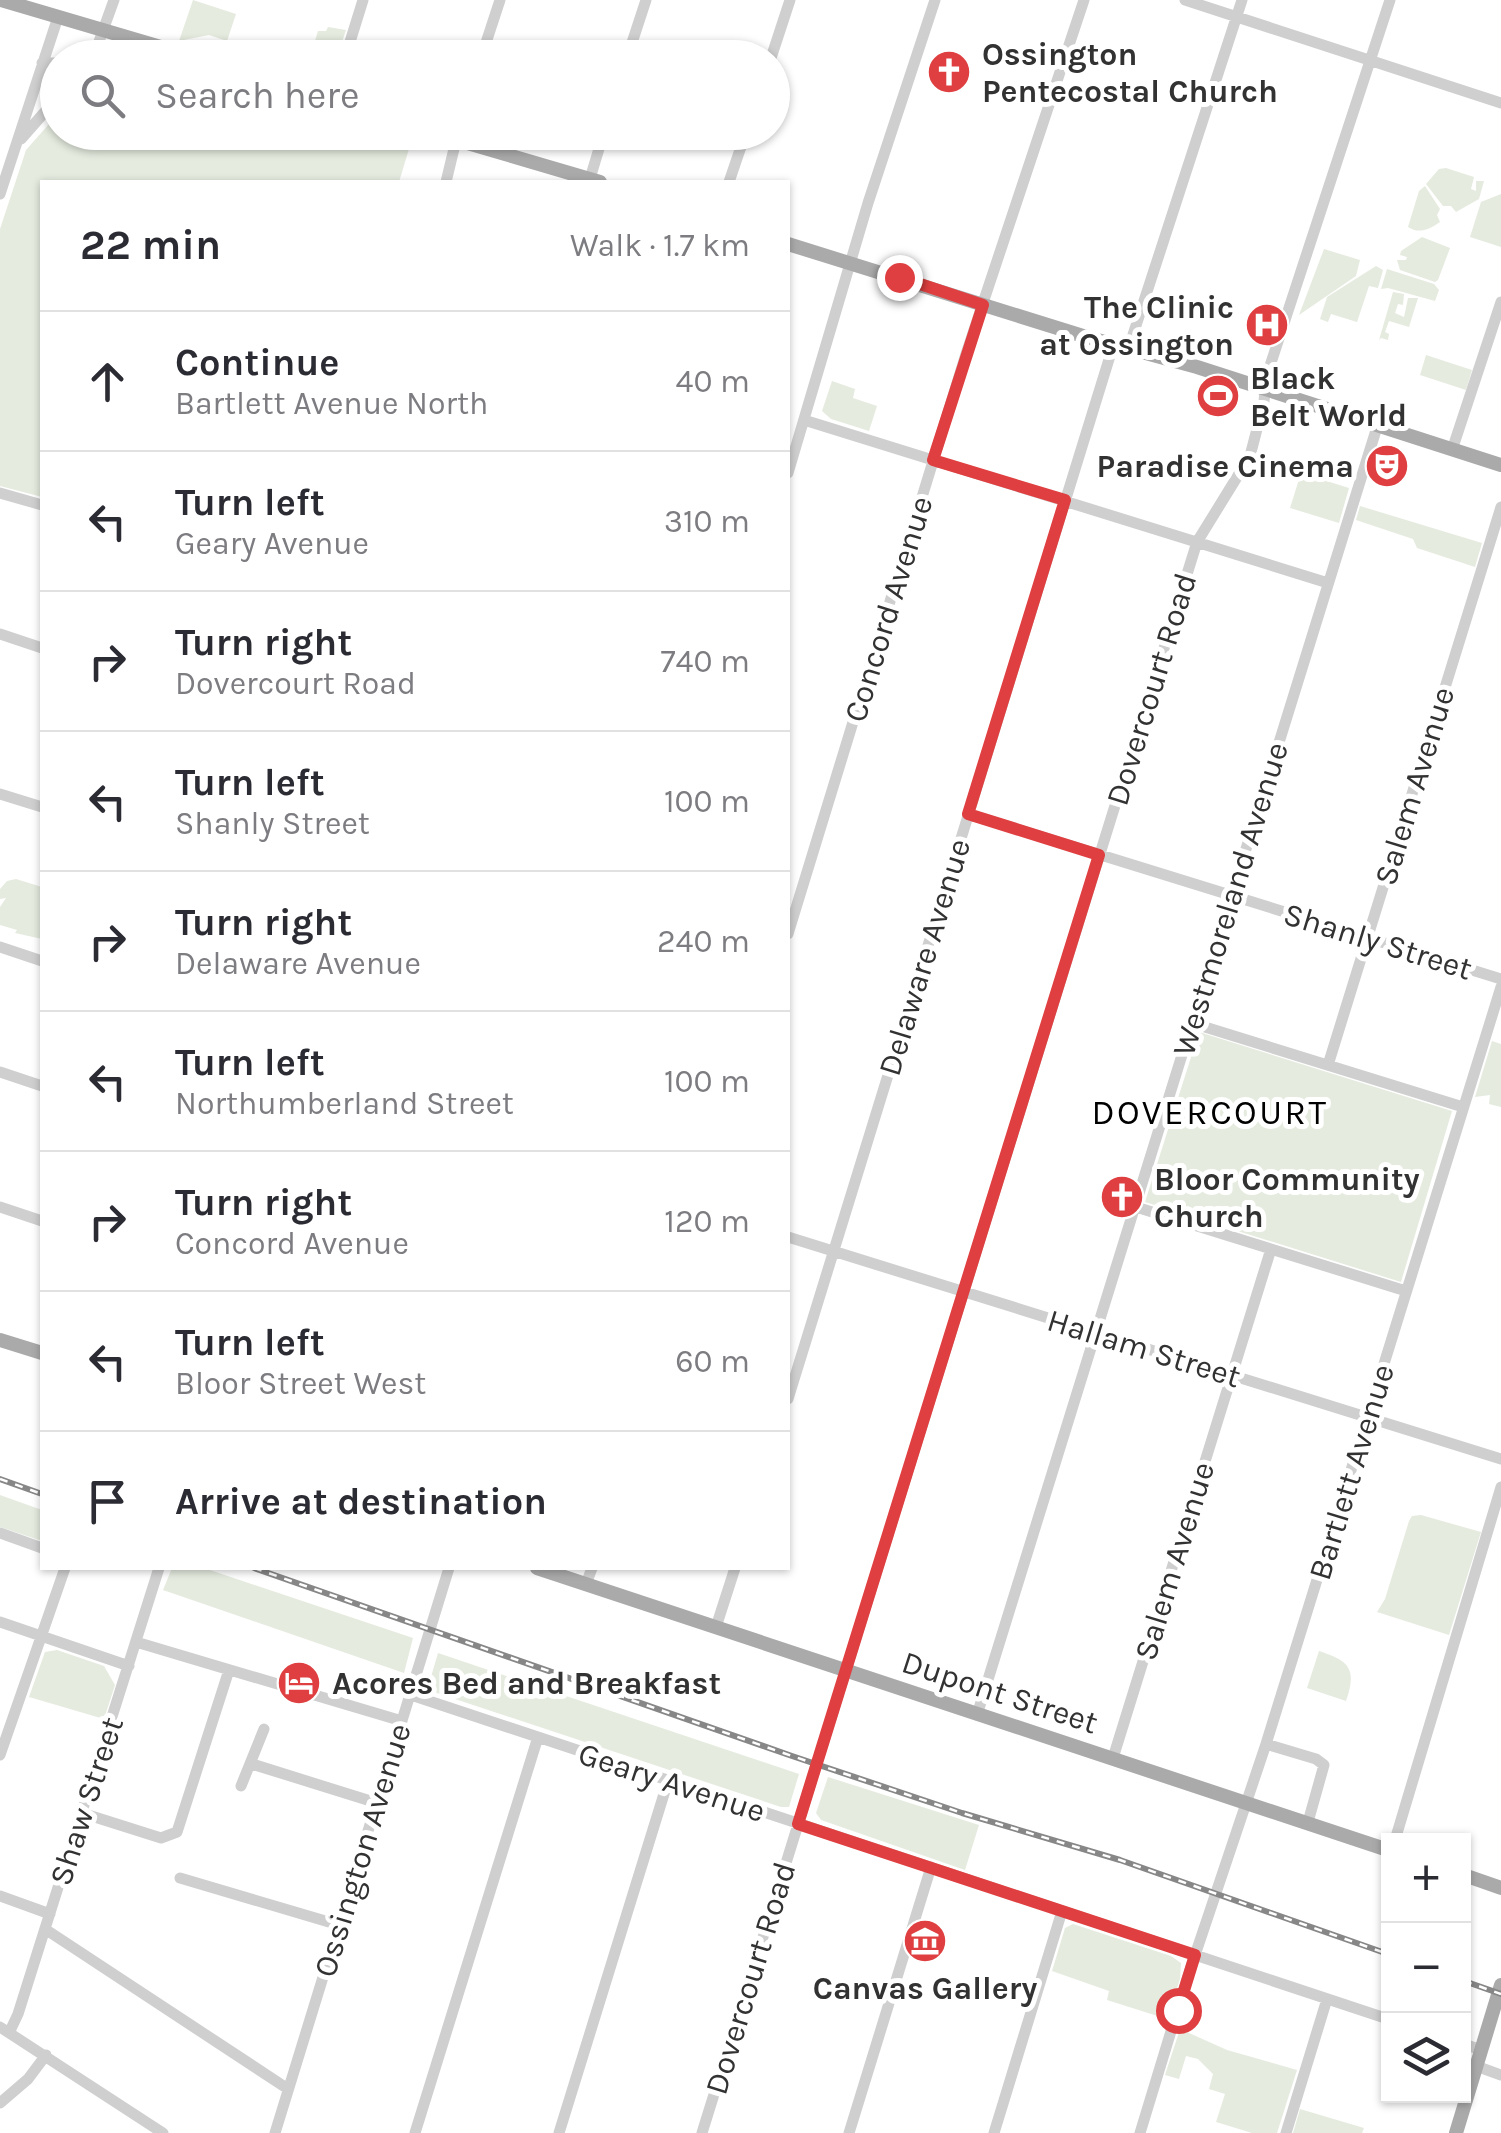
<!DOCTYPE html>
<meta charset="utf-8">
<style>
:root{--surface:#fff;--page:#f2f2f3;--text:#2b2b33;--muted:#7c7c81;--line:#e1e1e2}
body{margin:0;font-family:Karla,sans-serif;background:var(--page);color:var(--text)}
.controls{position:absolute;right:30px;bottom:30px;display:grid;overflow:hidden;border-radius:0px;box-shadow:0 2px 8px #0004}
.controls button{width:90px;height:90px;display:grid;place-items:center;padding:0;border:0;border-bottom:2px solid var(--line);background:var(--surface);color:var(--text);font:50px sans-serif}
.stop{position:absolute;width:30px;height:30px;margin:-22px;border:8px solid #df3f40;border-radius:50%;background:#fff}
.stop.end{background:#df3f40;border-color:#fff;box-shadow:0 2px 10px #0008}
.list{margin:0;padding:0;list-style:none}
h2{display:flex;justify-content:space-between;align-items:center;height:130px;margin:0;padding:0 40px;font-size:42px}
h2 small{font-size:32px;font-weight:400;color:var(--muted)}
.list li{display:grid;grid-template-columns:65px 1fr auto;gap:30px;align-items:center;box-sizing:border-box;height:140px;padding:0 40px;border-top:2px solid var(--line)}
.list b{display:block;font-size:38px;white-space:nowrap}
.list p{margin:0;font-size:32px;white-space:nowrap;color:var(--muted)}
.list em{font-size:32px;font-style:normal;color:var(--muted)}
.icon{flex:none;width:55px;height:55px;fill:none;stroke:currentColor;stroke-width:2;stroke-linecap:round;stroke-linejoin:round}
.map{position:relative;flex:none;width:1501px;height:2133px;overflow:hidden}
.search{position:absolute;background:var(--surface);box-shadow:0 2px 8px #0004;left:40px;top:40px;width:750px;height:110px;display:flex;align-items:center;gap:25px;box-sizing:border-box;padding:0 35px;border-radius:55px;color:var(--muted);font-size:38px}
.panel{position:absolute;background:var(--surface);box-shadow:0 2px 8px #0004;left:40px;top:180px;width:750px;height:1390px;border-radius:0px}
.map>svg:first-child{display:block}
.green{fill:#e5ebdf}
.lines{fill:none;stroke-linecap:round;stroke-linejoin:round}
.minor{stroke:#cfcfcf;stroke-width:11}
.major{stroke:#aaa;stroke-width:14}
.rail-casing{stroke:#878787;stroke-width:6}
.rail{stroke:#fff;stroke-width:2.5;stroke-dasharray:8;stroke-linecap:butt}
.route{stroke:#df3f40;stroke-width:12}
.labels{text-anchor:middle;stroke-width:10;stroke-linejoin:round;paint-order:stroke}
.poi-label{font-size:32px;font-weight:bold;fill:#323232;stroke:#fff;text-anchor:start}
.street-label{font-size:32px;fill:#323232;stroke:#fff}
.neighbourhood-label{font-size:35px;letter-spacing:2.5px;fill:#000;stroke:#fff}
</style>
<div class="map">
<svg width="1501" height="2133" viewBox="0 0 1501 2133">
<rect width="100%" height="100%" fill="#fff"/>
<!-- green -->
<path class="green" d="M193,0L236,14L227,41L209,35L179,41Z
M328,27L346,30L337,57H310L318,31H326Z
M57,115L58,132H391L412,139L399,182H42V497L0,486V229L26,150Z
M1446,168L1474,177L1471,189L1476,191V181H1484L1479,199L1456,212L1451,206H1443L1426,184L1439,169Z
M1425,186L1440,209L1437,215L1440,222C1429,230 1418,234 1408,227L1419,191Z
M1501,194V247L1470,237L1481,202Z
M1422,237L1450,248L1438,280L1435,282L1400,270L1397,260H1406L1407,257L1400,255L1401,251Z
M1324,249L1360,260L1356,276L1299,315Z
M1376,266L1383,270L1378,288L1369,286L1357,322L1331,314L1328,322L1320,319L1327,297Z
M1387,269L1434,284L1439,290L1435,301L1388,288L1381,289Z
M1393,292L1404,294L1403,305L1398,304L1395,313L1404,317L1408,298H1418L1409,327L1389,321L1385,332L1389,334L1388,340L1381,338L1379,340Z
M1426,355L1472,370L1466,390L1420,375Z
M832,381L855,389L853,398L877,406L869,431L831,419L822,411Z
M1301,473L1349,488L1339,523L1290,508Z
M1360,506L1482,543L1475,567L1417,548L1413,539L1356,520Z
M16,879L42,887V939L15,933L17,930L0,925V907L6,898L0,899V889L7,881Z
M1199,1032L1452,1111L1401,1282L1145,1202Z
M1492,1041L1501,1044V1107L1489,1104L1490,1095L1475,1097Z
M0,1495L42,1510V1541L0,1527Z
M1421,1515L1481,1532L1449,1635L1377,1612L1385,1599L1409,1521L1412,1516Z
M172,1568H204L413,1638L404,1673L163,1590Z
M57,1650L104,1666L115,1685L104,1719L29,1697L45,1652Z
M1319,1651C1350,1661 1357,1669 1346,1701L1307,1688Z
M438,1653L799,1774L789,1807H781L431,1691L428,1687Z
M828,1777L979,1825L965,1870L821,1820L816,1813Z
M1073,1924L1171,1956L1181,1963L1180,1979L1167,2019L1107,2000L1109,1991L1052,1971L1065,1928Z
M1180,2029L1227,2050L1297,2070L1277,2133H1252L1216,2122L1225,2094L1209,2089L1213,2074L1198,2059L1186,2056L1179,2079L1165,2075Z
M1300,2109L1364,2128L1362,2133H1293Z"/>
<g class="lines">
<!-- minor -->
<path class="minor" d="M1185,0L1501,103
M93,58L114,0
M345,58L363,0
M481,58L500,0
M627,58L646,0
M771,58L790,0
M42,63H58
M21,139L58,97
M446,182L458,132
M589,182L604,132
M729,182L746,132
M0,194L58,17
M1129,347L1242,0
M804,420L1328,583
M1452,450L1501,302
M788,473L868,203L935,0
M0,493L42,505
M0,634L42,648
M0,794L42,807
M968,814L1501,979
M788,934L965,357L1084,0
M0,947L42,961
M1192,1023L1463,1107
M1328,1065L1501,507
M0,1072L42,1086
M0,1207L42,1221
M1136,1207L1406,1291
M788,1237L1501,1459
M788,1399L1114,343
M0,1533L42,1548
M586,1584L592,1568
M0,1622L129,1666
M716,1627L735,1568
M136,1642L402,1721
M411,1695L1388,2019
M977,1715L1377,427
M1266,1744L1316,1759L1324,1765L1308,1822
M0,1755L65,1568
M1113,1758L1271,1249
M252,1764L377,1803
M241,1786L264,1729
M82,1813L161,1838L177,1832L229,1670
M1395,1840L1501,1487
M180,1878L339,1925
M0,1896L50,1914
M45,1929L288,2089
M0,2027L163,2133
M9,2033L18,2014L159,1568
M1464,2044L1481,2050
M1476,2066L1501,2075
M0,2103L28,2079L46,2055
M275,2133L449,1568
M415,2133L538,1737
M559,2133L668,1781
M702,2133L1197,542L1250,456L1264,402L1266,378L1390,0
M849,2133L931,1867
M994,2133L1062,1911
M1140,2133L1186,1982L1266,1744L1501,987
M1286,2133L1327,1999"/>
<!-- major -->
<path class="major" d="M1,0L198,58
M430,132L600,182
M788,244L1083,336L1197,367L1501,465
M0,1340L42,1353
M537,1568L1388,1850
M1464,1875L1501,1888
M1456,2133L1501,1985"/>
<!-- rail casing -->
<g class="rail-casing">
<path id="rail" d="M0,1479L42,1494
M254,1568L792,1756L962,1813L1120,1860L1388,1954
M1464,1981L1501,1994"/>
</g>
<!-- rail -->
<use href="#rail" class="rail"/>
</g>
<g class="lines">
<!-- route -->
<path class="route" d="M899,277L983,305L933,460L1065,500L968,814L1099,855L798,1824L1195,1955L1178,2010"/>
</g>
<!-- icons -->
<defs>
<g id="church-disc" transform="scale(2.25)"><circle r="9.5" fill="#df3f40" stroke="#fff"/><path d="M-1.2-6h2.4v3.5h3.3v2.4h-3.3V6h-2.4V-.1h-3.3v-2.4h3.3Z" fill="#fff"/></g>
<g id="hospital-disc" transform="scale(2.25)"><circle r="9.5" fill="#df3f40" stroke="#fff"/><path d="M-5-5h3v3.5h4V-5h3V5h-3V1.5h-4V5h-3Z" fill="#fff"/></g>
<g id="stadium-disc" transform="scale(2.25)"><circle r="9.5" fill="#df3f40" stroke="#fff"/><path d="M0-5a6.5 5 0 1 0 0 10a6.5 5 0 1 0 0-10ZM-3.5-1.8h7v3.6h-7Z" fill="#fff"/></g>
<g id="theatre-disc" transform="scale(2.25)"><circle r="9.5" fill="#df3f40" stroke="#fff"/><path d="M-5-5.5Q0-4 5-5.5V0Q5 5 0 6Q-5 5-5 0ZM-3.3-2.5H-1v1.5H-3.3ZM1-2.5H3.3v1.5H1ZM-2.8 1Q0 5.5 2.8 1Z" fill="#fff"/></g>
<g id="hotel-disc" transform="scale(2.25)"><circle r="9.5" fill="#df3f40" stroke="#fff"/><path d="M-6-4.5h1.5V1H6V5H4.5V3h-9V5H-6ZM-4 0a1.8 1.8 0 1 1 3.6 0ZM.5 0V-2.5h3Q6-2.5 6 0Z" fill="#fff"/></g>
<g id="museum-disc" transform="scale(2.25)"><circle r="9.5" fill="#df3f40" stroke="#fff"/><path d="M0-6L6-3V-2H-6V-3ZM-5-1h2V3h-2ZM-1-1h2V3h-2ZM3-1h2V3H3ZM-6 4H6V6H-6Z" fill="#fff"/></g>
</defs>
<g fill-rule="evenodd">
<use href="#church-disc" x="949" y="72"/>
<use href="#hospital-disc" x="1267" y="325"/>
<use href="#stadium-disc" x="1218" y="396"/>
<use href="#theatre-disc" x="1387" y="466"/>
<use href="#church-disc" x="1122" y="1197"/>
<use href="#hotel-disc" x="299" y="1683"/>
<use href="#museum-disc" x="925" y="1941"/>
</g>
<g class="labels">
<!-- poi labels -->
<g class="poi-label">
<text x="982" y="65">Ossington<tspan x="982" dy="37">Pentecostal Church</tspan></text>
<text x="1234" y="318" text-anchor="end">The Clinic<tspan x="1234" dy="37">at Ossington</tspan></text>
<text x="1250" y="389">Black<tspan x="1250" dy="37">Belt World</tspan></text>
<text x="1354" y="477" text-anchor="end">Paradise Cinema</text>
<text x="1154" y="1190">Bloor Community<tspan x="1154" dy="37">Church</tspan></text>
<text x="332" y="1694">Acores Bed and Breakfast</text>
<text x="925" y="1999" text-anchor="middle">Canvas Gallery</text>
</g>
<!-- street labels -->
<g class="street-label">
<text transform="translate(888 609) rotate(-73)" y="11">Concord Avenue</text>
<text transform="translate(1151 689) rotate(-73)" y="11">Dovercourt Road</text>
<text transform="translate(1414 786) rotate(-73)" y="11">Salem Avenue</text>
<text transform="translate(1230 899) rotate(-73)" y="11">Westmoreland Avenue</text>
<text transform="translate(1378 941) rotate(17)" y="11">Shanly Street</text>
<text transform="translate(924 957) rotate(-73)" y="11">Delaware Avenue</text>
<text transform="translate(1144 1348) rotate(17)" y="11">Hallam Street</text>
<text transform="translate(1351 1472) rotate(-73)" y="11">Bartlett Avenue</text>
<text transform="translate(1174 1561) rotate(-73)" y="11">Salem Avenue</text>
<text transform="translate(1000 1692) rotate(18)" y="11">Dupont Street</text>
<text transform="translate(672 1782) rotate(18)" y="11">Geary Avenue</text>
<text transform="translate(86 1801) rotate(-72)" y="11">Shaw Street</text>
<text transform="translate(362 1850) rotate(-73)" y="11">Ossington Avenue</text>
<text transform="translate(750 1978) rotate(-73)" y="11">Dovercourt Road</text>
</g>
<!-- neighbourhood labels -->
<g class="neighbourhood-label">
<text x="1210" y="1124">DOVERCOURT</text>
</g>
</g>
</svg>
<div class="controls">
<button>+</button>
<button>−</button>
<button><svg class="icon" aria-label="layers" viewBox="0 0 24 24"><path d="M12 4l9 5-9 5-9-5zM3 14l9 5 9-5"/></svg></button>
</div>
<div class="stop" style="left:1178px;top:2010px"></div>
<div class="stop end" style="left:899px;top:277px"></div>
<div class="search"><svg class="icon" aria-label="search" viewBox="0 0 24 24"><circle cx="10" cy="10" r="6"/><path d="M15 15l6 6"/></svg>Search here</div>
<section class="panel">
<h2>22 min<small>Walk · 1.7 km</small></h2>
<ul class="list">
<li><svg class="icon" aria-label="ahead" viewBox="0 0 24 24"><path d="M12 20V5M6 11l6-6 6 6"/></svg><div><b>Continue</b><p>Bartlett Avenue North</p></div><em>40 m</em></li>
<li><svg class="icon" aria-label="left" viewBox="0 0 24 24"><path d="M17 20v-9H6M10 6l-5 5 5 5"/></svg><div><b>Turn left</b><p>Geary Avenue</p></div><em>310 m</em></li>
<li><svg class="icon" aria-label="right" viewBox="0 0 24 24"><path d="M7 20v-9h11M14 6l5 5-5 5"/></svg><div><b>Turn right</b><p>Dovercourt Road</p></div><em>740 m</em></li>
<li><svg class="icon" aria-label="left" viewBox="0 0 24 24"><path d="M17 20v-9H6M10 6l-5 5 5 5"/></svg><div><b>Turn left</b><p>Shanly Street</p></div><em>100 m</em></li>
<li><svg class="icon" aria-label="right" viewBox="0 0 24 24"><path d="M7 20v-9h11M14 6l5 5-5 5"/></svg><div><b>Turn right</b><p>Delaware Avenue</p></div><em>240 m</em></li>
<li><svg class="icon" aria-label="left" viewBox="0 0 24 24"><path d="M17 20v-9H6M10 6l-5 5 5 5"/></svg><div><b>Turn left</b><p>Northumberland Street</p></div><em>100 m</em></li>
<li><svg class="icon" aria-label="right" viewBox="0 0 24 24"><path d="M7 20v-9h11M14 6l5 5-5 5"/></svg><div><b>Turn right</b><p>Concord Avenue</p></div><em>120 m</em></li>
<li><svg class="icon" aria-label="left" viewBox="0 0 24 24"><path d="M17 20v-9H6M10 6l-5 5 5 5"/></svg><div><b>Turn left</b><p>Bloor Street West</p></div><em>60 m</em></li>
<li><svg class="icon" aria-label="arrive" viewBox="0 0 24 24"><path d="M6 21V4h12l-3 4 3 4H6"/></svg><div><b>Arrive at destination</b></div></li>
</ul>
</section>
</div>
